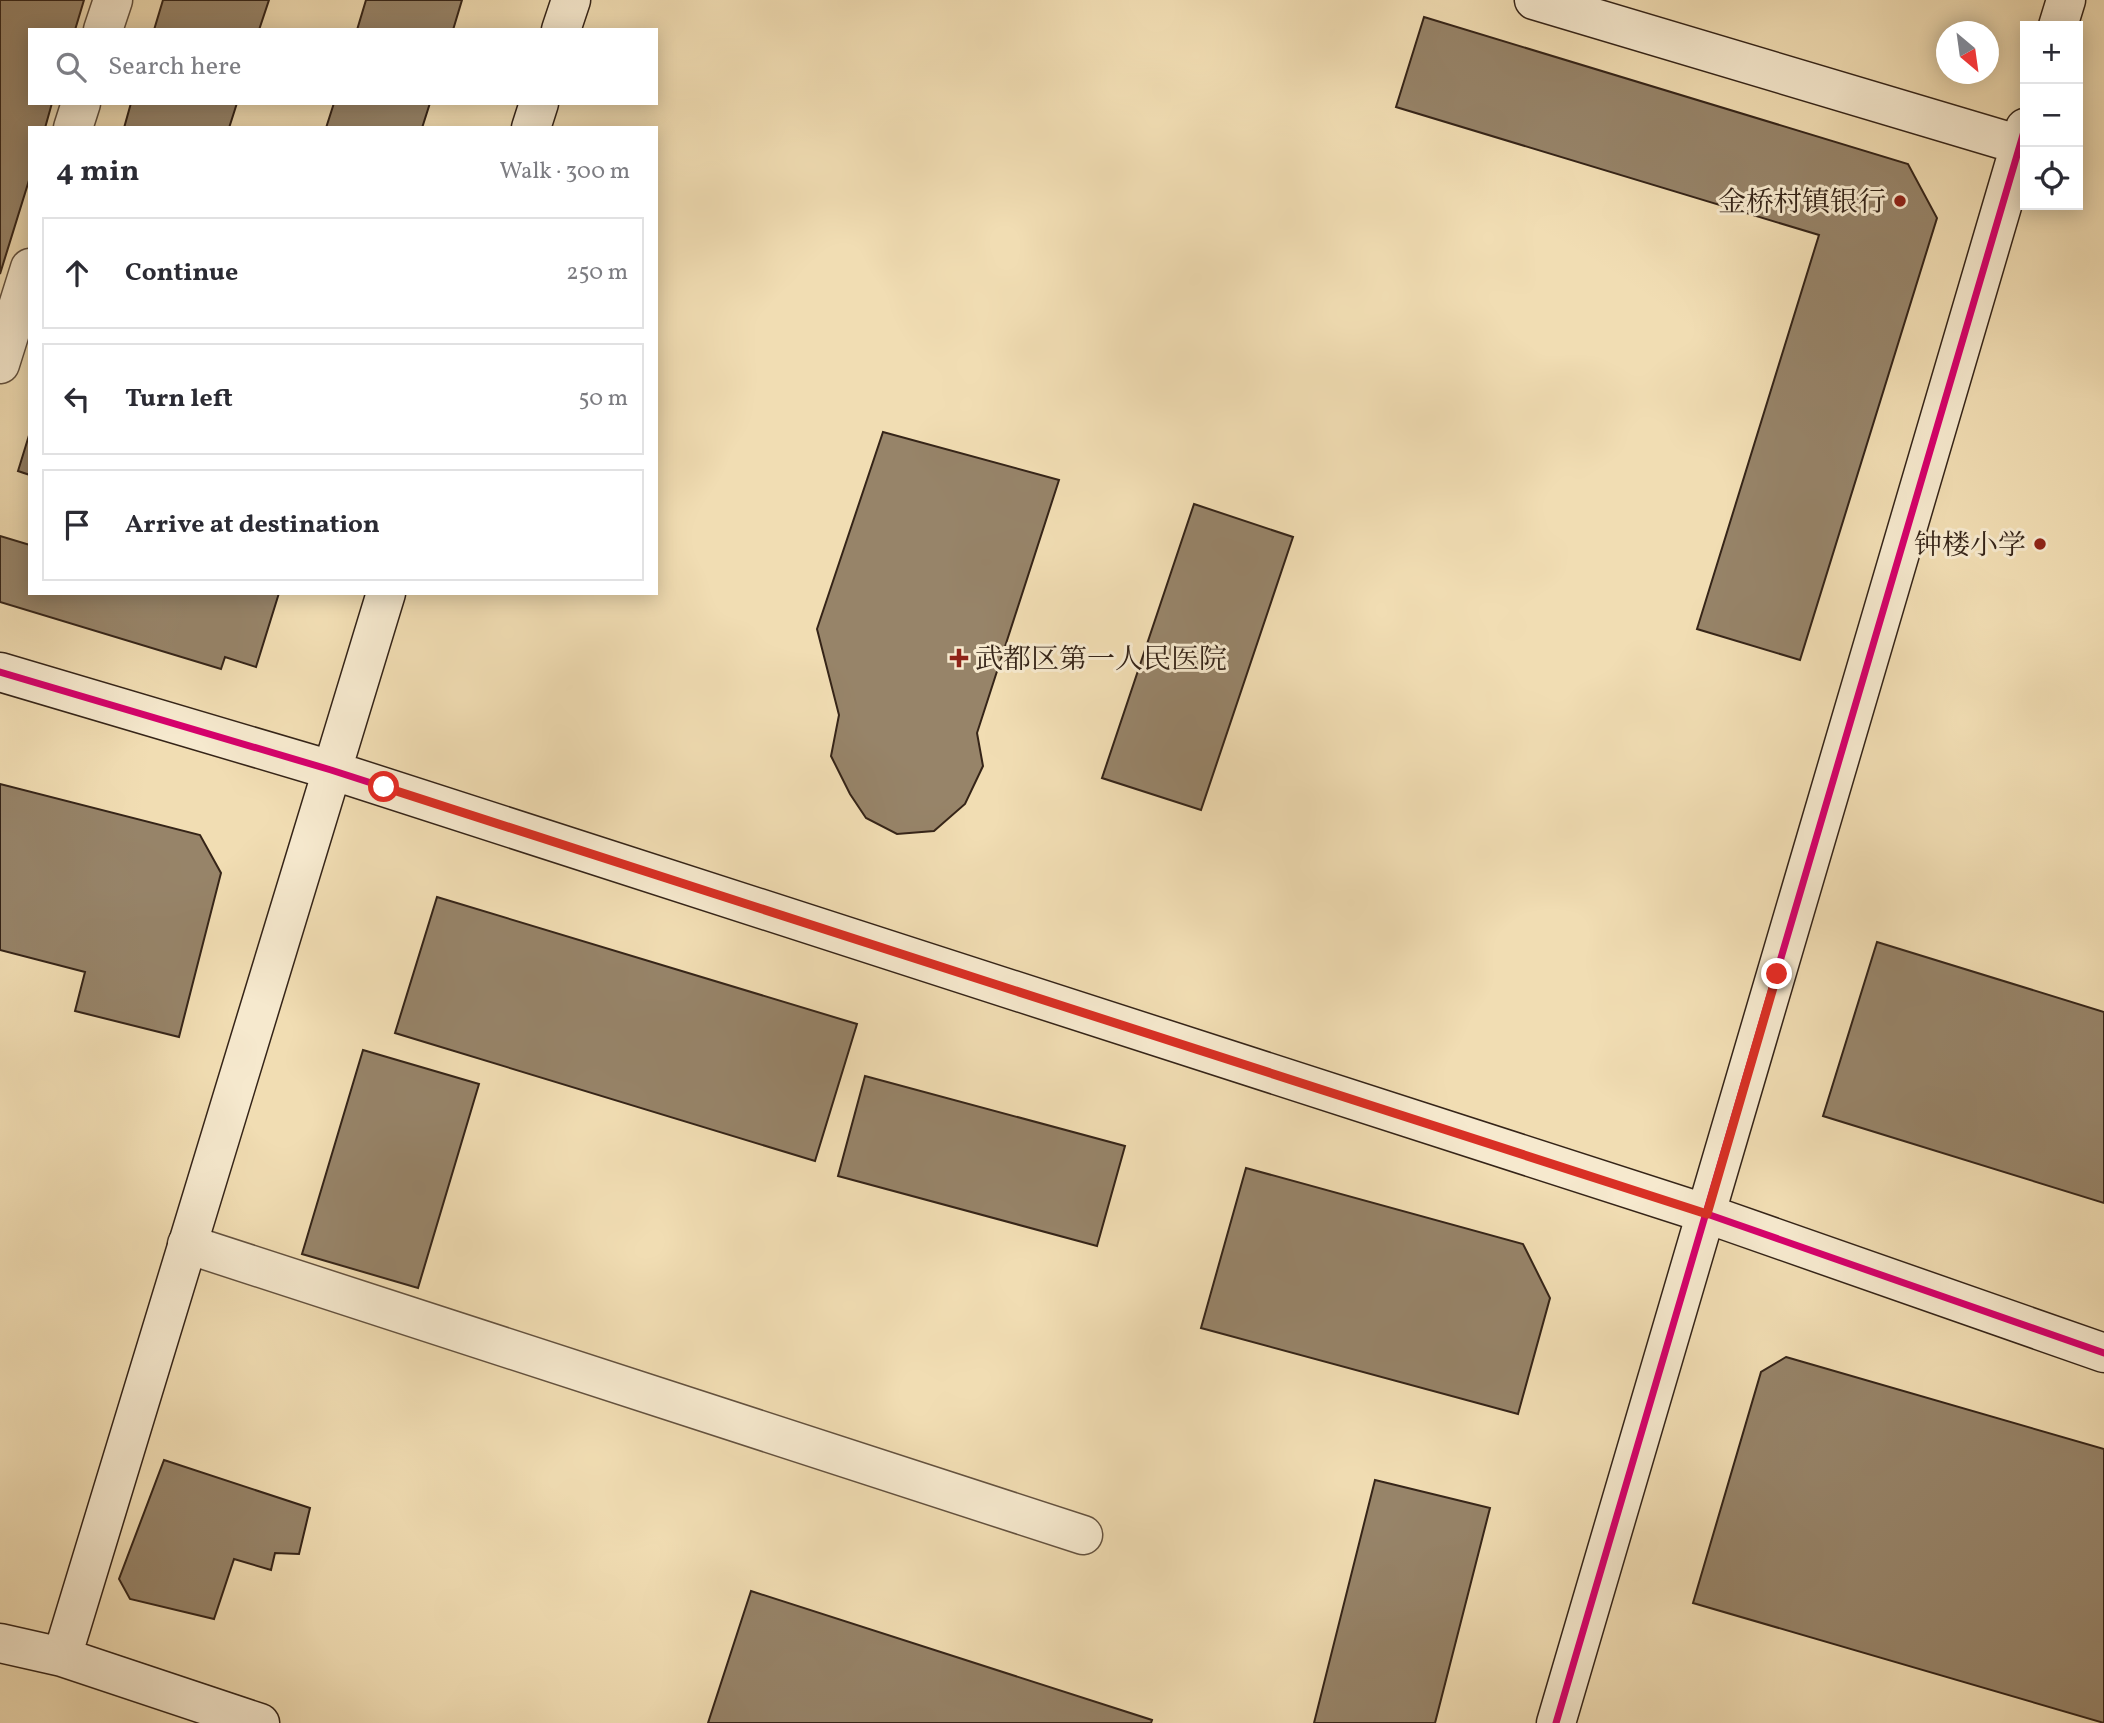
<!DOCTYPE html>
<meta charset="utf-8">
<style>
:root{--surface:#fff;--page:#f7f7f7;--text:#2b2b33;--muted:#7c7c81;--line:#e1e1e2}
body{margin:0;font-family:Vollkorn,"Noto Serif SC",serif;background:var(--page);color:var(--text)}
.controls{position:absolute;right:21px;top:21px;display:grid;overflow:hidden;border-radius:0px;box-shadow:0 4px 18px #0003}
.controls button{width:63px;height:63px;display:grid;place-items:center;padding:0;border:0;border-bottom:2px solid var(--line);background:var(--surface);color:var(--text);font:35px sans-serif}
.compass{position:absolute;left:1936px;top:21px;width:63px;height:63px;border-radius:50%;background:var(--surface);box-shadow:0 4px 18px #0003;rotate:151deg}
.stop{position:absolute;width:21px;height:21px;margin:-16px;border:5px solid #d93025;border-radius:50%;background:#fff}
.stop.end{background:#d93025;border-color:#fff;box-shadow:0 2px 7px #0008}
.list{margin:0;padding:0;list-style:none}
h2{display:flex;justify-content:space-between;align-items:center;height:91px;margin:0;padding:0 28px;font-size:30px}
h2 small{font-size:23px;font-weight:400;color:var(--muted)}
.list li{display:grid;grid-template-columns:46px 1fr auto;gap:21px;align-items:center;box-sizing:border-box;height:112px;margin:0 14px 14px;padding:0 14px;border:2px solid var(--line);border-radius:0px}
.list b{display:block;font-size:26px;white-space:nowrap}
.list em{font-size:23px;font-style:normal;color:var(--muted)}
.icon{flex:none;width:38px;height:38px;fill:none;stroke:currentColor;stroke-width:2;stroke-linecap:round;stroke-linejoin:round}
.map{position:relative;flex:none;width:2104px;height:1723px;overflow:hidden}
.search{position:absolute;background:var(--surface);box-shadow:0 4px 18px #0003;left:28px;top:28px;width:630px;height:77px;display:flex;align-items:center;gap:18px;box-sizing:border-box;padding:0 24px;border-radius:0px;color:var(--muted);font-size:26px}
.panel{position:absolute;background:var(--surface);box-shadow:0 4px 18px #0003;left:28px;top:126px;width:630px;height:469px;border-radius:0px}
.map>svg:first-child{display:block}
.building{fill:#978469;stroke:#352418;stroke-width:2}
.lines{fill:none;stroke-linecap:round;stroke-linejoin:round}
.street-casing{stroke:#64523f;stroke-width:41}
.secondary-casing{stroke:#352418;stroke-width:41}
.street{stroke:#f6e9ce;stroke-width:38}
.secondary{stroke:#f6e9ce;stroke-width:38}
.cycleway-casing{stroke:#f6e9ce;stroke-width:11}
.cycleway{stroke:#d6006c;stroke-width:7}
.route{stroke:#d93025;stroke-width:9}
.poi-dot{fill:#8f2418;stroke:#f6e9ce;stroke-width:2.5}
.labels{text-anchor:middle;stroke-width:6;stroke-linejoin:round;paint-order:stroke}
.poi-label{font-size:28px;fill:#352418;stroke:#f6e9ce;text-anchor:end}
</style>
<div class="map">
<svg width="2104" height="1723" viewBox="0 0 2104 1723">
<rect width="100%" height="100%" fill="#f1ddb3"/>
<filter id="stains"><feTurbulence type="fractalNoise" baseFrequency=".00286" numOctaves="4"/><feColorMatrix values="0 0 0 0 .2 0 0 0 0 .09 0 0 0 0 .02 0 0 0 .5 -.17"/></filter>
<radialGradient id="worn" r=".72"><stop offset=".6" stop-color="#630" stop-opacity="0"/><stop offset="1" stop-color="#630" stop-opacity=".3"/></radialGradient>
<!-- building -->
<path class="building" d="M0,0H84L75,30H30V103H52L45,128H30V177L0,274Z
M163,0H269L259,30H154Z
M366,0H462L453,30H357Z
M1424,17L1908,164L1937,218L1800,660L1697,629L1819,235L1396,107Z
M131,103H237L229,128H124Z
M334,103H430L422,128H326Z
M30,432V475L18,471Z
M883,432L1059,480L977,733L983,766L965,804L934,831L897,834L866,818L850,794L831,756L839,715L817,629Z
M1194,504L1293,537L1201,810L1102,778Z
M0,536L30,545V593H279L256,667L225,657L221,669L0,602Z
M0,784L200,835L221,873L179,1037L75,1011L85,972L0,950Z
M437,897L857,1024L815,1161L395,1033Z
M1877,942L2104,1012V1203L1823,1116Z
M363,1050L479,1084L418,1288L302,1254Z
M865,1076L1125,1146L1097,1246L838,1176Z
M1246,1168L1523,1244L1550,1298L1518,1414L1201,1328Z
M1786,1357L2104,1449V1723L1693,1603L1761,1372Z
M164,1460L310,1508L299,1554L275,1553L271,1570L234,1559L214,1619L130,1599L119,1579Z
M1375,1480L1490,1508L1435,1723H1314Z
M751,1591L1152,1720L1151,1723H708Z"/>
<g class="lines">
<!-- street casing -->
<g class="street-casing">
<path id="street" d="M103,30L113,0
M73,128L81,103
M0,364L30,268
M187,1244L1083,1535"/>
</g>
<!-- secondary casing -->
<g class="secondary-casing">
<path id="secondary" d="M1534,0L2020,145
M2058,26L2066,0
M561,30L571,0
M531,128L539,103
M0,672L331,770L1707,1214L2104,1353
M0,1643L62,1657L260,1723
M62,1657L386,593
M1556,1723L2025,128"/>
</g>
<!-- street -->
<use href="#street" class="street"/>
<!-- secondary -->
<use href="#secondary" class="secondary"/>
<!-- cycleway casing -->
<g class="cycleway-casing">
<path id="cycleway" d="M0,672L331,770L1707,1214L2104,1353
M1556,1723L2025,128"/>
</g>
<!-- cycleway -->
<use href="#cycleway" class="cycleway"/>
</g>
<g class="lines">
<!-- route -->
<path class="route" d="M384,787L1707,1214L1777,974"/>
</g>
<!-- markers -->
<g class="poi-dot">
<circle cx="1900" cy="201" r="7"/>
<circle cx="2040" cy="544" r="7"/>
<path d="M955.5 647.5h7v7h7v7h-7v7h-7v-7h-7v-7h7z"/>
</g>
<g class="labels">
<!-- poi labels -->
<g class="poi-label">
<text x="1886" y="211">金桥村镇银行</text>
<text x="2026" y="554">钟楼小学</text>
<text x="975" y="668" text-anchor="start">武都区第一人民医院</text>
</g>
</g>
<rect width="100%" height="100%" filter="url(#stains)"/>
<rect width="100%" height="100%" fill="url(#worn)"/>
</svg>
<div class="controls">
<button>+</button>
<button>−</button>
<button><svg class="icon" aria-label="locate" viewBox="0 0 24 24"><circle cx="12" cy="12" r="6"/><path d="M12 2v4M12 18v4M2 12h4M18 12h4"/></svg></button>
</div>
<svg class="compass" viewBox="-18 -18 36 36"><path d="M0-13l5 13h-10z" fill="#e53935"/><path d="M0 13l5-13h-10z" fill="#7c7c81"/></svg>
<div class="stop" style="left:384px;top:787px"></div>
<div class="stop end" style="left:1777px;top:974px"></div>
<div class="search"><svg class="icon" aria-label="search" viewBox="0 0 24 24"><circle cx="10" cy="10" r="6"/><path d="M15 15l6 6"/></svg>Search here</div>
<section class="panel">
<h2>4 min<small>Walk · 300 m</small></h2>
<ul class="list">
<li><svg class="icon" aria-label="ahead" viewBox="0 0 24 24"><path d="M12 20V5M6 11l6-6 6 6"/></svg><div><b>Continue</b></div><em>250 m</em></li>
<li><svg class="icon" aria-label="left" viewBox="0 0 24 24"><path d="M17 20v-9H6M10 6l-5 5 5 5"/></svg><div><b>Turn left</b></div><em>50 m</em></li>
<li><svg class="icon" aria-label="arrive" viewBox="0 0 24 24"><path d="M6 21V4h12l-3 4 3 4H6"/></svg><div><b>Arrive at destination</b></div></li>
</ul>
</section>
</div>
